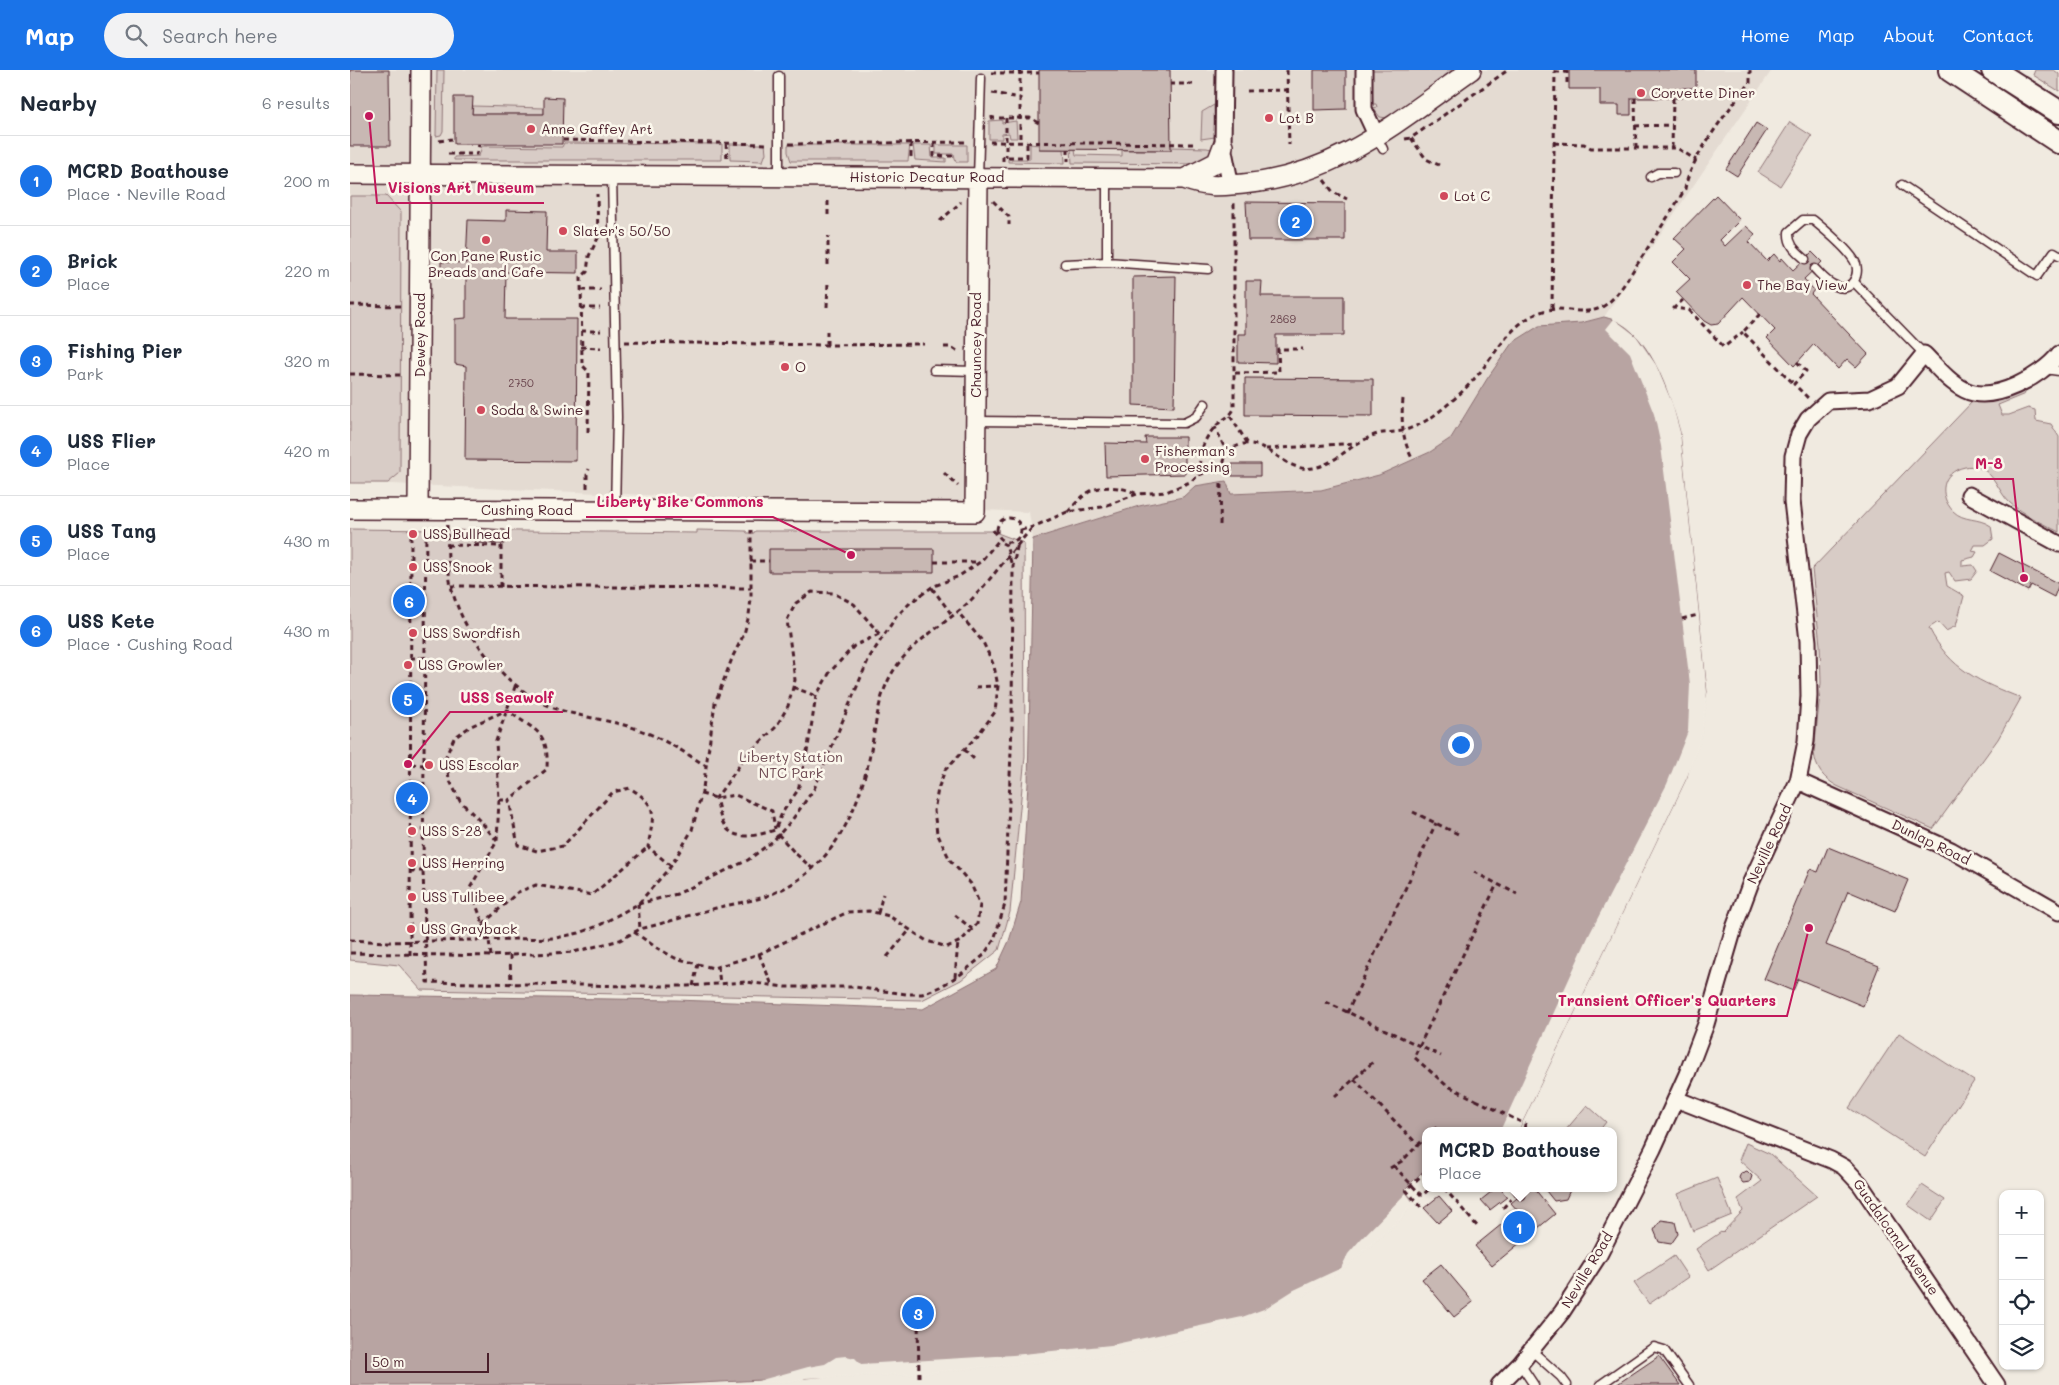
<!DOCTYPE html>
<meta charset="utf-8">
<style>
:root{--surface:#fff;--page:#f2f2f3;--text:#1f2937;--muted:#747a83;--line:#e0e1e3;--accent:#1a73e8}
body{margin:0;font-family:Mali,sans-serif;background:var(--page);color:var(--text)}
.controls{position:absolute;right:15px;bottom:15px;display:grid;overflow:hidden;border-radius:10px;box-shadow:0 1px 4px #0004}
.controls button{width:45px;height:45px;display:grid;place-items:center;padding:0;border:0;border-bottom:1px solid var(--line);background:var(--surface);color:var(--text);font:25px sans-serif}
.scale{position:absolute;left:15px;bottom:12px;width:124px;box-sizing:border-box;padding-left:5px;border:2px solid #4a1f2b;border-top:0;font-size:14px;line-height:18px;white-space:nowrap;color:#4a1f2b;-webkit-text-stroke:4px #fbf7ec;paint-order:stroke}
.you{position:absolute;left:1110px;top:674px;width:18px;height:18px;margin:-12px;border:4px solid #fff;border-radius:50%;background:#1a73e8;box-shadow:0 0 0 8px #1a73e833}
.badge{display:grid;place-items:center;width:32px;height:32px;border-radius:50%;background:var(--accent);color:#fff;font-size:16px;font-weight:700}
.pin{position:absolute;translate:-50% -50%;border:2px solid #fff;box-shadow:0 1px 5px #0006}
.popup{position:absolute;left:1072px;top:1057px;width:195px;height:65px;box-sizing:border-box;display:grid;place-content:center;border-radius:10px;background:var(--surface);filter:drop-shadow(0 1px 4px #0005);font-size:16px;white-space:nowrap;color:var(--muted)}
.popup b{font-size:19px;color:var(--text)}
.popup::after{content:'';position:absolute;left:50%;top:100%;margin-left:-10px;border:10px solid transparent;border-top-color:var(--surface)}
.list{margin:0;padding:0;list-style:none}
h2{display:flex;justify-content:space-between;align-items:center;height:65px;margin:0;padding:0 20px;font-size:21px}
h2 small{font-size:16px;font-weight:400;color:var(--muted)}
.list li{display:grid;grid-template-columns:32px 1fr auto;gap:15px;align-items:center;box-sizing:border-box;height:90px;padding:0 20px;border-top:1px solid var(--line)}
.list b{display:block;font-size:19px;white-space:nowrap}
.list p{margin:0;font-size:16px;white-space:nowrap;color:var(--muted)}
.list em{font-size:16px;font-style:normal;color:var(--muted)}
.icon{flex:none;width:28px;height:28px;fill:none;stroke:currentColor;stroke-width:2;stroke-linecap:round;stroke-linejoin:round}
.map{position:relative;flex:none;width:1709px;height:1315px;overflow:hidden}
header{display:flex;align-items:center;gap:30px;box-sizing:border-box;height:70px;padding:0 25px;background:var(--accent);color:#fff}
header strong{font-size:24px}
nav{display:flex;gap:28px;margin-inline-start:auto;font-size:18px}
.search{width:350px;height:45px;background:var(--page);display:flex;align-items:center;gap:12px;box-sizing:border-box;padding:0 18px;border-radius:28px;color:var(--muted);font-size:19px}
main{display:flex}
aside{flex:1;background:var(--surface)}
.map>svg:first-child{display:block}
.built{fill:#e4dbd2}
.green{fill:#d8ccc6;stroke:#917678}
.water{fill:#b8a4a2;stroke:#8c6f72}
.pier{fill:#f0eae0}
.building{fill:#c8b8b3;stroke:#4a1f2b}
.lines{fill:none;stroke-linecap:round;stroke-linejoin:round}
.service-casing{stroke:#4a1f2b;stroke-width:11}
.minor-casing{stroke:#4a1f2b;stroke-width:19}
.tertiary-casing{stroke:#4a1f2b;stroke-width:22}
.primary-casing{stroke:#4a1f2b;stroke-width:26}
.path{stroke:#4a1f2b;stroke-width:3;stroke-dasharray:5 4;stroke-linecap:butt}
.service{stroke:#fbf7ec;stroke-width:8}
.minor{stroke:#fbf7ec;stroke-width:15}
.tertiary{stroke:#fbf7ec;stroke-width:19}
.primary{stroke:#fbf7ec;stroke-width:22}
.poi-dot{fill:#d1495b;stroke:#fbf7ec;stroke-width:2}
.labels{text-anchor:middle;stroke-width:5;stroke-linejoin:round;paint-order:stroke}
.number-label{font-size:11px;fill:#6a454d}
.poi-label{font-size:14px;fill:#4a1f2b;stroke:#fbf7ec;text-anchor:start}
.street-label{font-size:14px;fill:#4a1f2b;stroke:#fbf7ec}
.park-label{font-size:14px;fill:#6e4a52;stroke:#fbf7ec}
.leader{fill:none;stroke:#c2185b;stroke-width:2}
.callout-dot{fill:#c2185b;stroke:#fbf7ec;stroke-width:2}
.callout-label{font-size:15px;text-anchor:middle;font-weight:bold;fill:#c2185b;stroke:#fbf7ec;stroke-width:5;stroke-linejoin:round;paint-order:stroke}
</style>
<header>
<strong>Map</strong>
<div class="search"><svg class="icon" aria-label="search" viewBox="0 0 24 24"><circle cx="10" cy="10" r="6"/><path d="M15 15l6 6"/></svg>Search here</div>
<nav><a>Home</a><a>Map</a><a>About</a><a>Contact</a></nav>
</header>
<main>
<aside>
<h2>Nearby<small>6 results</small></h2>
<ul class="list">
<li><span class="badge">1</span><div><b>MCRD Boathouse</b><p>Place · Neville Road</p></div><em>200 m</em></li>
<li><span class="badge">2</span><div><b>Brick</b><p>Place</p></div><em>220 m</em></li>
<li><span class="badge">3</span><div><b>Fishing Pier</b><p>Park</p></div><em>320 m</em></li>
<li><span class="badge">4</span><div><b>USS Flier</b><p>Place</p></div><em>420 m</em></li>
<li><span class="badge">5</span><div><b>USS Tang</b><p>Place</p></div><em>430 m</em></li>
<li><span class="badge">6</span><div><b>USS Kete</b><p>Place · Cushing Road</p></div><em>430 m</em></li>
</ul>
</aside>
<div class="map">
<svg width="1709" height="1315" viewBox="0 0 1709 1315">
<rect width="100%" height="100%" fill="#f0eae0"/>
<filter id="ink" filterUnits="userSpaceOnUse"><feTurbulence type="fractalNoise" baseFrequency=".02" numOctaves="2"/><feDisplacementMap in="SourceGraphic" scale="10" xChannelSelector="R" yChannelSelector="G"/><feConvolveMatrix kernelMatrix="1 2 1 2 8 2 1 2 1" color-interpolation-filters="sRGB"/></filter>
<g filter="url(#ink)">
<!-- built -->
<path class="built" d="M0,0H1422L1254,247L1231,253L1216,255L1116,342L1101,368L1080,382L1029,405L971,420L881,424L845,416L833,427L789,436L683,469L679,442L42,414L0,413Z"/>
<!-- green -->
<path class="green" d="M87,0H94L93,61L91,65L86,66Z
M1021,0H1109L1037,48L1030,47L1023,38L1027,37L1026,34H1023Z
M1685,0H1704L1709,4V21L1683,5Z
M864,35L865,67L851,69L852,42Z
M123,36L194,38V44H122Z
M652,50V53L666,51L667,68H660L659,63L652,64V69H639V51Z
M1440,52L1462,66L1430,116L1408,102Z
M214,73L372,74V90H104V87L129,86L132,76L212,77Z
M380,74H415L416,83L413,91L380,90Z
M680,74L689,75L690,79H714L715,93L658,92V89H680Z
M438,75H560L558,91H441L438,82Z
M563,75H581L582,88H596V92L565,90Z
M586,75H617V92H606L604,84H586Z
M821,77L857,78L865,80V83L850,94L722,93L721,79H725L726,85L772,86V80H821Z
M0,126H36L51,142L50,403L38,413H0Z
M1673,320L1675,324L1648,335L1652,345H1659L1678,338L1685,340L1686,351L1701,354L1709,367V462C1692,453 1673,445 1659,432C1648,421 1645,404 1630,398C1625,396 1620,396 1615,397C1591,402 1588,425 1603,441C1614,452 1628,447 1641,456L1643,469L1635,475H1625L1622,481L1627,482L1624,487L1612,490V496L1623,495L1627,501L1621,509L1605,511L1599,502L1595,503L1597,516L1614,526L1606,556L1596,561L1588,552L1579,558C1600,600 1630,612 1671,628L1648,669L1583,759L1487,716C1473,708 1466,699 1464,683L1471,613L1470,575L1462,499L1624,330Z
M0,459L347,463V460L396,461L397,463H404L405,461H642L674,473L675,686L660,842L649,880L611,910L572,930L71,920L49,895L0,890Z
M1549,963L1624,1011L1575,1087L1499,1038Z
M1237,1035L1256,1052L1249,1061H1215Z
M1396,1073L1420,1084L1467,1126L1359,1200L1346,1179L1371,1162L1372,1163L1393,1141L1388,1129L1412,1111L1389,1090Z
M1367,1108L1382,1145L1343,1161L1328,1124Z
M1572,1115L1595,1130L1581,1151L1558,1135Z
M1324,1186L1338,1207L1299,1234L1284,1213Z"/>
<!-- water -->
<path class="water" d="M1254,247C1299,256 1319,323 1330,362L1357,622L1337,707L1168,1061H1075V1099L1054,1120L1063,1130L991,1198L909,1245L778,1281L455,1308L307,1315H0V925L326,930L573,939L646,899L659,871L671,832L678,714L683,469L789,436L833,427L845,416L876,411L881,424L971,420L1029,405L1080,382L1101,368L1137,309L1162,273L1189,256L1231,253Z"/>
<!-- pier -->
<path class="pier" d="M1264,249L1286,266L1306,295L1322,333L1330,362L1357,622L1352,665L1337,707L1168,1061H1150L1239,865L1317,714L1338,661L1340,614L1311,376L1304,344L1280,283L1256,259Z
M1056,1123L1063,1133L1050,1150L992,1200L953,1226L911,1247L847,1267L779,1283L567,1304L455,1308L450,1311L401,1313L458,1297L475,1294L486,1287L496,1286L505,1288L511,1294L663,1285L761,1275L892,1247L914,1239L944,1220L991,1198L998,1184L1010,1170Z"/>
<!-- building -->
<path class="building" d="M0,0H39L40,76H0Z
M689,0H820L821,80L689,79Z
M964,0H996V39L964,40Z
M1219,0H1346V18H1332V28H1281V45H1269V35H1250V19H1219Z
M104,27H123L122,44H194V27L213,28L212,74H104Z
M1406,53L1417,60L1387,106L1376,99Z
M1366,125L1390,150L1370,170L1375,176L1396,156L1405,164L1399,172L1417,191L1424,184L1430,191L1432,188L1443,200L1462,182L1472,192L1454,209L1464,220L1461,224L1518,284L1506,297L1497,289L1488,299L1464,274L1444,296L1417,268L1425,260L1393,227L1368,254L1361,255L1354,251L1326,222L1340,209L1323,192L1336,179L1324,168Z
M896,132L995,133V170H898Z
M156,140L197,141L196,182H228V203L156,202L155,249H227L226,391L115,390L116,296L105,294V249L116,248V204H91V192L116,193L118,150L156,151Z
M826,206L824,337L783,335V207Z
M896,211H912L911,226H994V265H926V293L888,292V264H896Z
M895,308L1023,309V346L895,345Z
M795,367H835V404L756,406L755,373L796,374Z
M882,394H910V406H882Z
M126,458L155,460L154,474L125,473Z
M419,479H584V502H419Z
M1649,483L1709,514L1704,527L1681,515L1678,521L1640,501Z
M1478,777L1558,810L1545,841L1498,821L1476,875L1529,896L1513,936L1448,909L1443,921L1414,909L1460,799L1468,802Z
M1397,1101L1402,1106L1400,1112L1393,1113L1389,1108L1391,1103Z
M1146,1118H1150L1157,1127L1140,1140L1131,1130Z
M1179,1118H1184L1205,1144L1142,1196L1125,1176L1168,1141L1161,1133Z
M1197,1118H1221L1216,1129L1204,1131L1196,1121Z
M1089,1126L1102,1141L1088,1153L1074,1138Z
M1311,1150L1325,1152L1328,1164L1321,1174L1309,1172L1304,1160Z
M1091,1194L1123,1232L1104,1247L1072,1209Z
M1309,1286L1330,1315H1266Z"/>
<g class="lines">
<!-- service casing -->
<g class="service-casing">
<path id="service" d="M1027,67L1033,79
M262,105L267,347L265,441
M429,106V6
M1301,107L1308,103H1324
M628,108L631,8
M1552,115L1687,206L1704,182L1709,185
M1455,189C1446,181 1438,175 1439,162L1453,150H1463C1474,159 1501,181 1506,194C1510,207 1500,223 1486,216C1477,213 1471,205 1465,199
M757,192V109
M715,194L757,192L858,199
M1504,212L1574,284
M1695,299L1709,301
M584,300L626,301
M626,351L834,353L846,347L855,334
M1166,1118L1171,1125
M1181,1280L1211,1307L1217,1315
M1170,1294L1184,1315
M1250,1315L1304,1277L1314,1280L1339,1315"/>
</g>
<!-- minor casing -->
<g class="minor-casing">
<path id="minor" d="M874,0L873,76L881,116
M1014,0V39L1027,67
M1619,425L1709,474
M1448,711L1601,780L1709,842
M1326,1029L1481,1090L1494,1097L1510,1114L1647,1315
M1149,1315L1170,1294L1212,1242L1249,1185L1303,1079L1337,1004L1356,954L1384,858L1401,812L1448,711L1456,671L1459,626L1458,571L1442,431L1443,386L1449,364L1458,349L1478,331L1520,329L1548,316L1574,284C1587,297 1599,312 1615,320C1643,334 1692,306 1709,284"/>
</g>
<!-- tertiary casing -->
<g class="tertiary-casing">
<path id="tertiary" d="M0,104L834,109C858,118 869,116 893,114C986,106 1048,51 1121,0
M834,109L867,92L873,76
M0,439L625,442L628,108
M68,439L71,0"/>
</g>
<!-- primary casing -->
<g class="primary-casing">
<path id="primary" d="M1600,0L1709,72
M1643,0L1709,42"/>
</g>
<!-- path -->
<path class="path" d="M670,0V72
M937,0L939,75
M1205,2H1217V13H1219
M641,3H689
M820,14H844
M897,21L937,20
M642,23L670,28
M1285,28L1286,78
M642,46V48H680L689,53
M656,48V87
M1285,56L1322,55
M1061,68L1076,89L1089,95
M1055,69L1061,68L1158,0
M213,70L418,74
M89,71L102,69
M640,72L844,74
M376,73L377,90
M561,73V91
M584,73V86H602V91
M1204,73L1234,74L1241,78H1327L1346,90
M439,74L615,72
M1322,78L1323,28
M718,79V91
M98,84H127L129,74
M653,91V87H677V72
M974,110L983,122L997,129
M643,131L659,147V155
M478,145V129
M590,151L611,132
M478,195V166
M231,220H251
M1333,230L1324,238L1339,240L1374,277L1393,262
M0,235L50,236
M477,237L478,211
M231,238H250
M1202,238L1205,0
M1410,244L1393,262L1444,314
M231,261H251
M275,272L477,275L574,274
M477,275V257
M231,277L251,278
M594,277H601L609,282
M1447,292L1456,301L1444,314L1459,329
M885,303L929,302L928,279H953
M0,304L50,305
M1053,329C1051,351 1052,370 1063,390
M880,346L898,374
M238,362L239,302L232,295L231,207L237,202L239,186L248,168L247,124
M916,379L1007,373
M876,381C881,379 888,375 893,374C920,370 935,403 963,398C983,395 998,377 1016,369C1032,360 1037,364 1052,361C1064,358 1077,351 1086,344C1100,333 1114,321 1125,308C1144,287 1157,258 1184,245C1213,229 1235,253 1259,232C1271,222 1279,206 1288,193C1304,168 1320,144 1335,119C1339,90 1380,37 1400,13V0
M594,403L608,416
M849,405C850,384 851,371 867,355C873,349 880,347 884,339V132
M237,418V405L239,399
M718,442C724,435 731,427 739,422C751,414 775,417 787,424
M647 460a12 12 0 1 1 24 0a12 12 0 1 1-24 0Z
M97,455C98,476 97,496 101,516C113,566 156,619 204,638C227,646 251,649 274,655C304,663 330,679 356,696
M870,455L871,412
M76,460L73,801L77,912L282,916H338L396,912L435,917H504L556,924H572L590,917L611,904L633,886L644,870L655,834L662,655L663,496L668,473
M643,460L647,467
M671,460L683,457L717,442L752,437L787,424L816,422L840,412L849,405L869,397L874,392L876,381L865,357
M652,473L656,475L662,496
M97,475L151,476V517
M400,491H419
M584,492H629
M101,516L401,518
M582,518L602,545
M62,527L75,528
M1332,549L1348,545
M529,564L504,576L480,602L466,626L458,677L448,720L432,743L425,760C408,765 382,774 372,751C369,744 368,735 366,728L397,685L426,657L438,636L445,610L437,550L446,533L462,522L483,523L504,534L532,567
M60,588H74
M443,617L466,626
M626,617L648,616
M62,634H73
M614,679L626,691
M61,694L74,695
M351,724L366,728L385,725L422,741L425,759
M149,730H159
M60,735L73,736
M1063,742L1108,764
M428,764L445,783L463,799
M147,771L132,753L110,731L99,709L96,686L104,668L121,656L157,640C184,661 199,659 197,699L159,730L168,775L187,781L213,776L263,722L280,718C310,737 303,745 298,777L321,796
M60,801H73
M1124,802L1167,824
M288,834L327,824L398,790L423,771L442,750L464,719L519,588L546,547L560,533L582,517L609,506L630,492L650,469
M288,834L290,859
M528,843L533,824
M605,845L622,859
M133,854L168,822L186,815L242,825L298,777
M284,862L307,878L325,888L363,898L409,884L498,842L519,841L539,846L577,871L597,877L611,871L627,854L630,835L621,814L600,790L587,763L584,741L588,719L595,700L627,666L645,642L648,616L644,596L633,572L607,541
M0,870L37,872L206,868L229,863L248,856L288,834L321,796L342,760L353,718L365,633L383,586L394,564L399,545L401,529V460
M0,883L141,886L224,882L270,870L290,859C315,853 340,845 366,838C385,833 407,831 424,823C478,800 503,752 517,698C526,664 525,627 546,597C565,569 598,553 622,529C644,506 662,480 683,457
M409,884L422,915
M60,885L61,460
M160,885L161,914
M141,886L139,870L120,818L147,771L149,730L146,671L166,614
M537,887L559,861
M368,896L370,914
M605,907L608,872
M343,916L348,894
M976,932L1091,986
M997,943L1086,753
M1004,1009L1068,1075
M985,1026L1023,992
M1126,1030L1175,1054L1174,1061
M1128,1031L1096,1015L1064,987L1147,814
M1083,1061L1089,1055
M1044,1096L1072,1126L1080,1118
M1040,1098L1052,1091L1075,1068
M1094,1118L1128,1157
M1071,1137L1056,1120L1075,1102
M1153,1138L1161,1129
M568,1248L569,1307"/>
<!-- service -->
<use href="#service" class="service"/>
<!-- minor -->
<use href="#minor" class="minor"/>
<!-- tertiary -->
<use href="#tertiary" class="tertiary"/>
<!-- primary -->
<use href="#primary" class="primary"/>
</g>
</g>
<!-- markers -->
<g class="poi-dot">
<circle cx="1291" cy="23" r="5"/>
<circle cx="919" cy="48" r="5"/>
<circle cx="181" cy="59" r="5"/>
<circle cx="1094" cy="126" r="5"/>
<circle cx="213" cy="161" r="5"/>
<circle cx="136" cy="170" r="5"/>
<circle cx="1397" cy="215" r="5"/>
<circle cx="435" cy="297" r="5"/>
<circle cx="131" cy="340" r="5"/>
<circle cx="795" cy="389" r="5"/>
<circle cx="63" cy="464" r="5"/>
<circle cx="63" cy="497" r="5"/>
<circle cx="63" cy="563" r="5"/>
<circle cx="58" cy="595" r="5"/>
<circle cx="79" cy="695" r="5"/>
<circle cx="62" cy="761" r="5"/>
<circle cx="62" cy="793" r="5"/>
<circle cx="62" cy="827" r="5"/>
<circle cx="61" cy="859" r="5"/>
</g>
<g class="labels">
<!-- number labels -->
<g class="number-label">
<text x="933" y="253">2869</text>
<text x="171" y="317">2750</text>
</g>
<!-- poi labels -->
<g class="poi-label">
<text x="1301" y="28">Corvette Diner</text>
<text x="929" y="53">Lot B</text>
<text x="191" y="64">Anne Gaffey Art</text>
<text x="1104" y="131">Lot C</text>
<text x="223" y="166">Slater's 50/50</text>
<text x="136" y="191" text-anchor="middle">Con Pane Rustic<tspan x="136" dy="16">Breads and Cafe</tspan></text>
<text x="1407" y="220">The Bay View</text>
<text x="445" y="302">O</text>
<text x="141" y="345">Soda &amp; Swine</text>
<text x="805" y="386">Fisherman's<tspan x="805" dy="16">Processing</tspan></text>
<text x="73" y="469">USS Bullhead</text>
<text x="73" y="502">USS Snook</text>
<text x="73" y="568">USS Swordfish</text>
<text x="68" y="600">USS Growler</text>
<text x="89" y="700">USS Escolar</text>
<text x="72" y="766">USS S-28</text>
<text x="72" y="798">USS Herring</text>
<text x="72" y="832">USS Tullibee</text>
<text x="71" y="864">USS Grayback</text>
</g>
<!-- street labels -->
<g class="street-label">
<text x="577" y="112">Historic Decatur Road</text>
<text transform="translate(70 265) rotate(-90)" y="5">Dewey Road</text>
<text transform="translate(626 275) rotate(-90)" y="5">Chauncey Road</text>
<text x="177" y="445">Cushing Road</text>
<text transform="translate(1581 772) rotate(26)" y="5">Dunlap Road</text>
<text transform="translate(1419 774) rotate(-65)" y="5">Neville Road</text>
<text transform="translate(1546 1167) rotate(55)" y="5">Guadalcanal Avenue</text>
<text transform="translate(1237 1200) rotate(-59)" y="5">Neville Road</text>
</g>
<!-- park labels -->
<g class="park-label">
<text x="441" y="692">Liberty Station<tspan x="441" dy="16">NTC Park</tspan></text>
</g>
</g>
<!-- callouts -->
<path class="leader" d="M19 46L27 133H194M1674 508L1663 409H1616M501 485L423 447H236M58 694L100 642H213M1459 858L1437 946H1198"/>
<g class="callout-dot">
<circle cx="19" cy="46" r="5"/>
<circle cx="1674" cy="508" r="5"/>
<circle cx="501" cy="485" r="5"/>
<circle cx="58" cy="694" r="5"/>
<circle cx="1459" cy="858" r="5"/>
</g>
<g class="callout-label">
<text x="111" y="123">Visions Art Museum</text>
<text x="1639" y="399">M-8</text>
<text x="330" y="437">Liberty Bike Commons</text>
<text x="157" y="633">USS Seawolf</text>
<text x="1317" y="936">Transient Officer's Quarters</text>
</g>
</svg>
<div class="controls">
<button>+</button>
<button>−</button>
<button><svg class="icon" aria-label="locate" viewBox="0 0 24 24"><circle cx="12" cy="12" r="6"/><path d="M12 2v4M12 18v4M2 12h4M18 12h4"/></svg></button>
<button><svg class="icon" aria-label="layers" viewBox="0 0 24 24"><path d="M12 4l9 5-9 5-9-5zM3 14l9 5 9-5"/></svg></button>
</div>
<div class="scale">50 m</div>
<div class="you"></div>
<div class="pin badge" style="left:1169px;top:1157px">1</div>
<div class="popup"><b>MCRD Boathouse</b>Place</div>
<div class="pin badge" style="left:946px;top:151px">2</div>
<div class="pin badge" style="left:568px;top:1243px">3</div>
<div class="pin badge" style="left:62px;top:728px">4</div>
<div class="pin badge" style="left:58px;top:629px">5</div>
<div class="pin badge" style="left:59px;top:531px">6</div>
</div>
</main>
